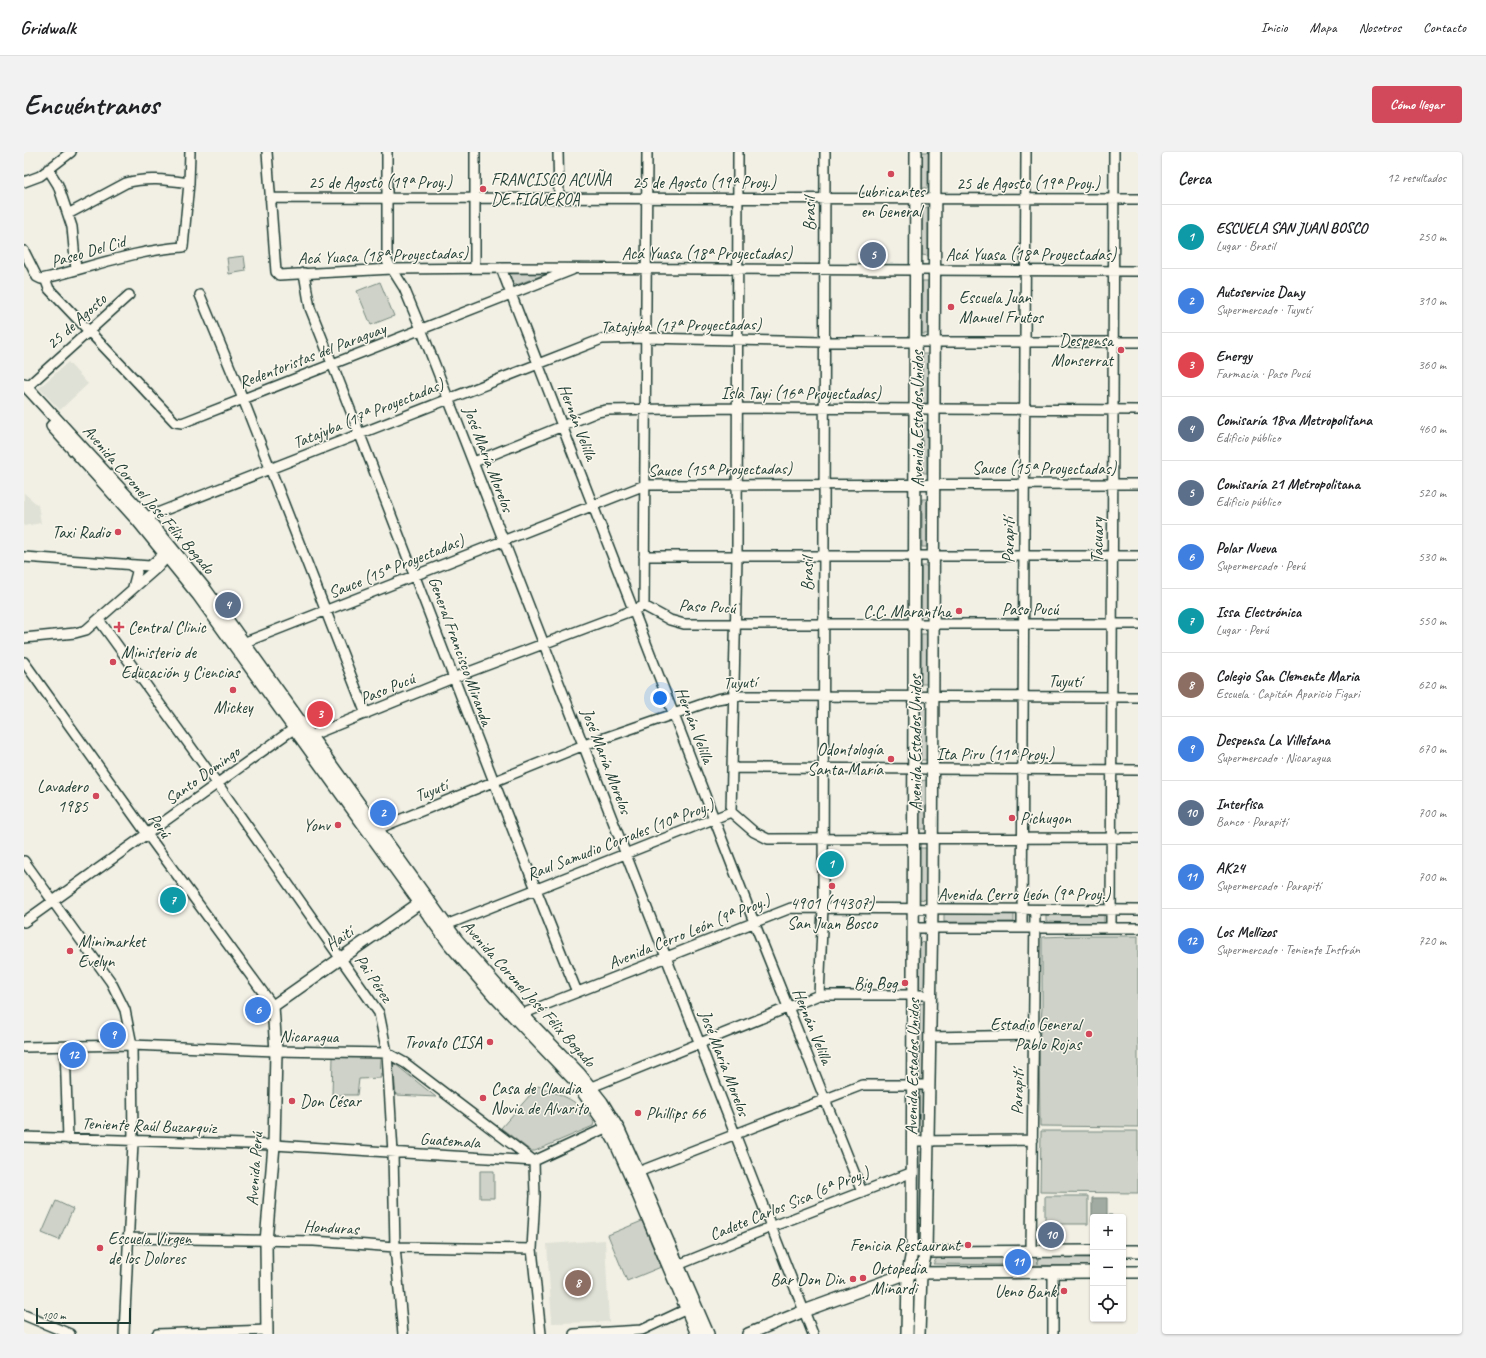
<!DOCTYPE html>
<html lang="es">
<meta charset="utf-8">
<style>
:root{--surface:#fff;--page:#f2f2f2;--text:#202124;--muted:#757577;--line:#e0e0e0;--accent:#d1495b}
body{margin:0;font-family:Caveat,sans-serif;background:var(--page);color:var(--text)}
.controls{position:absolute;right:12px;bottom:12px;display:grid;overflow:hidden;border-radius:4px;box-shadow:0 1px 3px #0004}
.controls button{width:36px;height:36px;display:grid;place-items:center;padding:0;border:0;border-bottom:1px solid var(--line);background:var(--surface);color:var(--text);font:20px sans-serif}
.scale{position:absolute;left:12px;bottom:10px;width:95px;box-sizing:border-box;padding-left:4px;border:2px solid #1f3d34;border-top:0;font-size:11px;line-height:14px;white-space:nowrap;color:#1f3d34;-webkit-text-stroke:3px #fbf7ec;paint-order:stroke}
.you{position:absolute;left:636px;top:546px;width:14px;height:14px;margin:-10px;border:3px solid #fff;border-radius:50%;background:#1a73e8;box-shadow:0 0 0 6px #1a73e833}
.badge{display:grid;place-items:center;width:26px;height:26px;border-radius:50%;background:var(--accent);color:#fff;font-size:13px;font-weight:700}
.pin{position:absolute;translate:-50% -50%;border:2px solid #fff;box-shadow:0 1px 4px #0006}
.list{margin:0;padding:0;list-style:none}
h2{display:flex;justify-content:space-between;align-items:center;height:52px;margin:0;padding:0 16px;font-size:17px}
h2 small{font-size:13px;font-weight:400;color:var(--muted)}
.list li{display:grid;grid-template-columns:26px 1fr auto;gap:12px;align-items:center;box-sizing:border-box;height:64px;padding:0 16px;border-top:1px solid var(--line)}
.list b{display:block;font-size:15px;white-space:nowrap}
.list p{margin:0;font-size:13px;white-space:nowrap;color:var(--muted)}
.list em{font-size:13px;font-style:normal;color:var(--muted)}
.icon{flex:none;width:22px;height:22px;fill:none;stroke:currentColor;stroke-width:2;stroke-linecap:round;stroke-linejoin:round}
.map{position:relative;flex:none;width:1114px;height:1182px;overflow:hidden;border-radius:4px}
header{display:flex;align-items:center;gap:24px;box-sizing:border-box;height:56px;padding:0 20px;background:var(--surface);border-bottom:1px solid var(--line)}
header strong{font-size:19px}
nav{display:flex;gap:22px;margin-inline-start:auto;font-size:14px}
.intro{display:flex;align-items:center;justify-content:space-between;box-sizing:border-box;height:96px;padding:0 24px}
h1{margin:0;font-size:28px}
.button{padding:10px 18px;border-radius:4px;background:var(--accent);color:#fff;font-size:14px;font-weight:700}
main{display:flex;gap:24px;padding:0 24px}
aside{flex:1;background:var(--surface);border-radius:4px;box-shadow:0 1px 3px #0004}
.map>svg:first-child{display:block}
.built{fill:#e0e1d6}
.green{fill:#cfd2c8;stroke:#77887e}
.water{fill:#a2aba1;stroke:#6e7f75}
.lines{fill:none;stroke-linecap:round;stroke-linejoin:round}
.minor-casing{stroke:#1f3d34;stroke-width:12}
.major-casing{stroke:#1f3d34;stroke-width:14}
.minor{stroke:#fbf7ec;stroke-width:9}
.major{stroke:#fbf7ec;stroke-width:11}
.poi-dot{fill:#d1495b;stroke:#fbf7ec;stroke-width:1.5}
.labels{text-anchor:middle;stroke-width:3;stroke-linejoin:round;paint-order:stroke}
.poi-label{font-size:17px;fill:#1f3d34;stroke:#fbf7ec;text-anchor:end}
.street-label{font-size:17px;fill:#1f3d34;stroke:#fbf7ec}
</style>
<header>
<strong>Gridwalk</strong>
<nav><a>Inicio</a><a>Mapa</a><a>Nosotros</a><a>Contacto</a></nav>
</header>
<div class="intro"><h1>Encuéntranos</h1><a class="button">Cómo llegar</a></div>
<main>
<div class="map">
<svg width="1114" height="1182" viewBox="0 0 1114 1182">
<rect width="100%" height="100%" fill="#f2f0e5"/>
<filter id="ink" filterUnits="userSpaceOnUse"><feTurbulence type="fractalNoise" baseFrequency=".025" numOctaves="2"/><feDisplacementMap in="SourceGraphic" scale="8" xChannelSelector="R" yChannelSelector="G"/><feConvolveMatrix kernelMatrix="1 2 1 2 8 2 1 2 1" color-interpolation-filters="sRGB"/></filter>
<g filter="url(#ink)">
<!-- built -->
<path class="built" d="M44,210L64,232L36,258L15,236Z
M0,341L14,353L17,371L0,374Z
M581,1088L585,1170L528,1171L523,1092Z"/>
<!-- green -->
<path class="green" d="M898,0H904V36H898Z
M904,55V104L898,103V56Z
M220,104L222,119L205,122L203,106Z
M487,121H520L521,122L492,133L489,132L486,123Z
M898,129H904V182H898Z
M356,130L370,164L347,173L333,139Z
M898,202H904L903,251H898Z
M898,271H903V321H899Z
M898,347H903V395H898Z
M897,414H903V463H897Z
M897,482H903V532H897Z
M903,556V608H896V557Z
M903,628V677H895V629Z
M895,696H903V748L894,747Z
M920,762H990V770H920Z
M1022,763H1080V771L1022,770Z
M1046,784H1114V975L1016,974L1015,891L1018,856V785Z
M894,790L903,791L902,835H894Z
M901,851L900,926H894V852Z
M309,904L356,905L357,926L335,927L333,943H308Z
M371,912L412,945L372,943L369,913Z
M514,934C539,944 554,947 570,970L569,974L511,999H507L477,976Z
M894,940H900L899,980H894Z
M1017,979H1114V1041L1016,1040Z
M894,1000H899L897,1092H894Z
M456,1019H470V1046H456Z
M1021,1044H1064V1072H1021Z
M32,1049L49,1057L35,1088L18,1081Z
M618,1069L637,1115L603,1129L584,1083Z
M1013,1105L1014,1112V1105L1069,1106V1114L909,1112L913,1106Z"/>
<!-- water -->
<path class="water" d="M1068,1046H1083V1063H1088V1065H1069L1068,1070Z"/>
<g class="lines">
<!-- minor casing -->
<g class="minor-casing">
<path id="minor" d="M166,0L165,31L159,95C113,98 70,114 26,125L22,129L25,137L151,270L158,271L548,118
M243,0L252,120L255,123L368,117L484,116L1114,119
M363,0V109L380,136L397,177L789,1182
M534,0L535,46
M24,17L34,33L48,75L52,118
M0,30L16,24L47,0
M246,46L1114,47
M44,62L102,31C124,25 143,28 165,31
M0,99L13,125L17,127L26,125
M451,116V0
M477,116L730,770L838,1040
M280,121L286,156C377,383 461,613 553,840
M176,143L219,247L342,562
M3,235L105,143
M450,310L573,260L583,258L713,256L1114,258
M118,367L578,187L622,186L800,190H1114
M620,404H1114
M0,405L126,414L135,406
M104,412L111,416L113,420L109,435
M620,454L623,0
M75,468L193,631L355,861L363,901L369,1001L371,1095L379,1182
M0,486L51,481L62,478L135,414L148,400
M214,493L621,333L1114,332
M0,510L123,682L249,854
M281,586L429,526L620,454L646,468L660,472H1114
M708,616L1114,618
M707,660L713,405L714,0
M707,660L730,680L744,687L1114,686
M348,679L560,593L693,547L710,544L1114,545
M0,709L87,830L101,858L108,893L109,990L100,1182
M0,770L275,573
M422,773L707,660
M890,776H1114
M998,776L1002,0
M1087,776L1090,0
M795,843L799,755L801,0
M498,862L767,756L1114,758
M906,885L1010,883
M0,895L108,893L252,899L363,901L381,911L510,1009
M41,895L44,987
M560,938L795,843H906
M0,985L250,993L510,1009L588,973
M889,989L1009,988
M510,1009L511,1044L508,1097L517,1182
M614,1020L838,933H905
M103,1086L290,1089L371,1095L508,1097
M1007,1099L1011,758
M654,1113L747,1075L889,1020
M1029,1120V1182
M0,1163L46,1182
M133,1182L243,1178
M550,1182L618,1178L663,1157"/>
</g>
<!-- major casing -->
<g class="major-casing">
<path id="major" d="M0,232L122,365L182,438L433,788L498,862L555,921L578,950L595,978L614,1020L684,1182
M28,274L114,369L174,443L426,793L470,844L551,929L577,966L591,990L606,1024L673,1182
M1099,1099H1114
M896,1100L1069,1099
M1099,1120H1114
M243,1182L242,1090L250,993L252,899L249,854L400,748
M724,1182L780,1159L884,1121L1069,1120
M883,1182L884,1121L888,1100L892,0
M895,1182L897,1121L902,1100L908,757L911,0"/>
</g>
<!-- minor -->
<use href="#minor" class="minor"/>
<!-- major -->
<use href="#major" class="major"/>
</g>
</g>
<!-- markers -->
<g class="poi-dot">
<circle cx="867" cy="22" r="4"/>
<circle cx="459" cy="37" r="4"/>
<circle cx="927" cy="155" r="4"/>
<circle cx="1097" cy="198" r="4"/>
<circle cx="94" cy="380" r="4"/>
<circle cx="935" cy="459" r="4"/>
<path d="M93 469h4v4h4v4h-4v4h-4v-4h-4v-4h4z"/>
<circle cx="89" cy="510" r="4"/>
<circle cx="209" cy="538" r="4"/>
<circle cx="867" cy="607" r="4"/>
<circle cx="72" cy="644" r="4"/>
<circle cx="988" cy="666" r="4"/>
<circle cx="314" cy="673" r="4"/>
<circle cx="808" cy="734" r="4"/>
<circle cx="46" cy="799" r="4"/>
<circle cx="881" cy="831" r="4"/>
<circle cx="1065" cy="882" r="4"/>
<circle cx="466" cy="890" r="4"/>
<circle cx="459" cy="946" r="4"/>
<circle cx="268" cy="949" r="4"/>
<circle cx="614" cy="961" r="4"/>
<circle cx="944" cy="1093" r="4"/>
<circle cx="76" cy="1096" r="4"/>
<circle cx="839" cy="1126" r="4"/>
<circle cx="829" cy="1127" r="4"/>
<circle cx="1040" cy="1139" r="4"/>
</g>
<g class="labels">
<!-- poi labels -->
<g class="poi-label">
<text x="467" y="33" text-anchor="start">FRANCISCO ACUÑA<tspan x="467" dy="20">DE FIGUEROA</tspan></text>
<text x="867" y="45" text-anchor="middle">Lubricantes<tspan x="867" dy="20">en General</tspan></text>
<text x="935" y="151" text-anchor="start">Escuela Juan<tspan x="935" dy="20">Manuel Frutos</tspan></text>
<text x="1089" y="194">Despensa<tspan x="1089" dy="20">Monserrat</tspan></text>
<text x="86" y="386">Taxi Radio</text>
<text x="927" y="465">C.C. Marantha</text>
<text x="104" y="481" text-anchor="start">Central Clinic</text>
<text x="97" y="506" text-anchor="start">Ministerio de<tspan x="97" dy="20">Educación y Ciencias</tspan></text>
<text x="209" y="561" text-anchor="middle">Mickey</text>
<text x="859" y="603">Odontología<tspan x="859" dy="20">Santa María</tspan></text>
<text x="64" y="640">Lavadero<tspan x="64" dy="20">1985</tspan></text>
<text x="996" y="672" text-anchor="start">Pichugon</text>
<text x="306" y="679">Yonv</text>
<text x="808" y="757" text-anchor="middle">4901 (14307)<tspan x="808" dy="20">San Juan Bosco</tspan></text>
<text x="54" y="795" text-anchor="start">Minimarket<tspan x="54" dy="20">Evelyn</tspan></text>
<text x="873" y="837">Big Bog</text>
<text x="1057" y="878">Estadio General<tspan x="1057" dy="20">Pablo Rojas</tspan></text>
<text x="458" y="896">Trovato CISA</text>
<text x="467" y="942" text-anchor="start">Casa de Claudia<tspan x="467" dy="20">Novia de Alvarito</tspan></text>
<text x="276" y="955" text-anchor="start">Don César</text>
<text x="622" y="967" text-anchor="start">Phillips 66</text>
<text x="84" y="1092" text-anchor="start">Escuela Virgen<tspan x="84" dy="20">de los Dolores</tspan></text>
<text x="936" y="1099">Fenicia Restaurant</text>
<text x="847" y="1122" text-anchor="start">Ortopedia<tspan x="847" dy="20">Minardi</tspan></text>
<text x="821" y="1133">Bar Don Din</text>
<text x="1032" y="1145">Ueno Bank</text>
</g>
<!-- street labels -->
<g class="street-label">
<text x="356" y="36">25 de Agosto (19ª Proy.)</text>
<text x="680" y="36">25 de Agosto (19ª Proy.)</text>
<text x="1004" y="37">25 de Agosto (19ª Proy.)</text>
<text transform="translate(785 62) rotate(-90)" y="6">Brasil</text>
<text transform="translate(64 99) rotate(-16)" y="6">Paseo Del Cid</text>
<text x="683" y="107">Acá Yuasa (18ª Proyectadas)</text>
<text x="1007" y="108">Acá Yuasa (18ª Proyectadas)</text>
<text transform="translate(359 103) rotate(-2)" y="6">Acá Yuasa (18ª Proyectadas)</text>
<text transform="translate(52 169) rotate(-42)" y="6">25 de Agosto</text>
<text transform="translate(657 173) rotate(-1)" y="6">Tatajyba (17ª Proyectadas)</text>
<text transform="translate(288 203) rotate(-21)" y="6">Redentoristas del Paraguay</text>
<text x="777" y="247">Isla Tayi (16ª Proyectadas)</text>
<text transform="translate(344 261) rotate(-22)" y="6">Tatajyba (17ª Proyectadas)</text>
<text transform="translate(893 267) rotate(-90)" y="6">Avenida Estados Unidos</text>
<text transform="translate(554 270) rotate(69)" y="6">Hernán Velilla</text>
<text transform="translate(465 307) rotate(69)" y="6">José María Morelos</text>
<text x="1020" y="322">Sauce (15ª Proyectadas)</text>
<text transform="translate(696 317) rotate(-1)" y="6">Sauce (15ª Proyectadas)</text>
<text transform="translate(125 347) rotate(49)" y="6">Avenida Coronel José Félix Bogado</text>
<text transform="translate(984 388) rotate(-90)" y="6">Parapití</text>
<text transform="translate(1073 388) rotate(-90)" y="6">Tacuary</text>
<text transform="translate(372 414) rotate(-22)" y="6">Sauce (15ª Proyectadas)</text>
<text transform="translate(783 422) rotate(-90)" y="6">Brasil</text>
<text transform="translate(683 454) rotate(3)" y="6">Paso Pucú</text>
<text x="1006" y="463">Paso Pucú</text>
<text transform="translate(437 499) rotate(70)" y="6">General Francisco Miranda</text>
<text x="1041" y="535">Tuyutí</text>
<text transform="translate(716 530) rotate(-3)" y="6">Tuyutí</text>
<text transform="translate(363 536) rotate(-22)" y="6">Paso Pucú</text>
<text transform="translate(671 573) rotate(69)" y="6">Hernán Velilla</text>
<text transform="translate(891 591) rotate(-90)" y="6">Avenida Estados Unidos</text>
<text x="971" y="608">Ita Piru (11ª Proy.)</text>
<text transform="translate(583 609) rotate(69)" y="6">José María Morelos</text>
<text transform="translate(178 623) rotate(-36)" y="6">Santo Domingo</text>
<text transform="translate(407 638) rotate(-22)" y="6">Tuyutí</text>
<text transform="translate(136 673) rotate(54)" y="6">Perú</text>
<text transform="translate(596 687) rotate(-21)" y="6">Raul Samudio Corrales (10ª Proy.)</text>
<text x="1000" y="748">Avenida Cerro León (9ª Proy.)</text>
<text transform="translate(665 779) rotate(-22)" y="6">Avenida Cerro León (9ª Proy.)</text>
<text transform="translate(315 786) rotate(-35)" y="6">Haití</text>
<text transform="translate(350 826) rotate(56)" y="6">Pai Pérez</text>
<text transform="translate(505 841) rotate(48)" y="6">Avenida Coronel José Félix Bogado</text>
<text transform="translate(789 874) rotate(68)" y="6">Hernán Velilla</text>
<text transform="translate(285 884) rotate(1)" y="6">Nicaragua</text>
<text transform="translate(701 911) rotate(69)" y="6">José María Morelos</text>
<text transform="translate(888 915) rotate(-89)" y="6">Avenida Estados Unidos</text>
<text transform="translate(993 940) rotate(-89)" y="6">Parapití</text>
<text transform="translate(125 973) rotate(2)" y="6">Teniente Raúl Buzarquiz</text>
<text transform="translate(426 988) rotate(4)" y="6">Guatemala</text>
<text transform="translate(230 1017) rotate(-86)" y="6">Avenida Perú</text>
<text transform="translate(765 1051) rotate(-22)" y="6">Cadete Carlos Sisa (6ª Proy.)</text>
<text transform="translate(307 1075) rotate(3)" y="6">Honduras</text>
</g>
</g>
</svg>
<div class="controls">
<button>+</button>
<button>−</button>
<button><svg class="icon" aria-label="locate" viewBox="0 0 24 24"><circle cx="12" cy="12" r="6"/><path d="M12 2v4M12 18v4M2 12h4M18 12h4"/></svg></button>
</div>
<div class="scale">100 m</div>
<div class="you"></div>
<div class="pin badge" style="left:807px;top:712px;background:#0f9aa8">1</div>
<div class="pin badge" style="left:359px;top:661px;background:#3f7fe0">2</div>
<div class="pin badge" style="left:296px;top:562px;background:#e0444e">3</div>
<div class="pin badge" style="left:204px;top:453px;background:#5c6f8a">4</div>
<div class="pin badge" style="left:849px;top:103px;background:#5c6f8a">5</div>
<div class="pin badge" style="left:234px;top:858px;background:#3f7fe0">6</div>
<div class="pin badge" style="left:149px;top:748px;background:#0f9aa8">7</div>
<div class="pin badge" style="left:554px;top:1131px;background:#8d6e63">8</div>
<div class="pin badge" style="left:89px;top:883px;background:#3f7fe0">9</div>
<div class="pin badge" style="left:1027px;top:1083px;background:#5c6f8a">10</div>
<div class="pin badge" style="left:994px;top:1110px;background:#3f7fe0">11</div>
<div class="pin badge" style="left:49px;top:903px;background:#3f7fe0">12</div>
</div>
<aside>
<h2>Cerca<small>12 resultados</small></h2>
<ul class="list">
<li><span class="badge" style="background:#0f9aa8">1</span><div><b>ESCUELA SAN JUAN BOSCO</b><p>Lugar · Brasil</p></div><em>250 m</em></li>
<li><span class="badge" style="background:#3f7fe0">2</span><div><b>Autoservice Dany</b><p>Supermercado · Tuyutí</p></div><em>310 m</em></li>
<li><span class="badge" style="background:#e0444e">3</span><div><b>Energy</b><p>Farmacia · Paso Pucú</p></div><em>360 m</em></li>
<li><span class="badge" style="background:#5c6f8a">4</span><div><b>Comisaría 18va Metropolitana</b><p>Edificio público</p></div><em>460 m</em></li>
<li><span class="badge" style="background:#5c6f8a">5</span><div><b>Comisaría 21 Metropolitana</b><p>Edificio público</p></div><em>520 m</em></li>
<li><span class="badge" style="background:#3f7fe0">6</span><div><b>Polar Nueva</b><p>Supermercado · Perú</p></div><em>530 m</em></li>
<li><span class="badge" style="background:#0f9aa8">7</span><div><b>Issa Electrónica</b><p>Lugar · Perú</p></div><em>550 m</em></li>
<li><span class="badge" style="background:#8d6e63">8</span><div><b>Colegio San Clemente Maria</b><p>Escuela · Capitán Aparicio Figari</p></div><em>620 m</em></li>
<li><span class="badge" style="background:#3f7fe0">9</span><div><b>Despensa La Villetana</b><p>Supermercado · Nicaragua</p></div><em>670 m</em></li>
<li><span class="badge" style="background:#5c6f8a">10</span><div><b>Interfisa</b><p>Banco · Parapití</p></div><em>700 m</em></li>
<li><span class="badge" style="background:#3f7fe0">11</span><div><b>AK24</b><p>Supermercado · Parapití</p></div><em>700 m</em></li>
<li><span class="badge" style="background:#3f7fe0">12</span><div><b>Los Mellizos</b><p>Supermercado · Teniente Insfrán</p></div><em>720 m</em></li>
</ul>
</aside>
</main>
